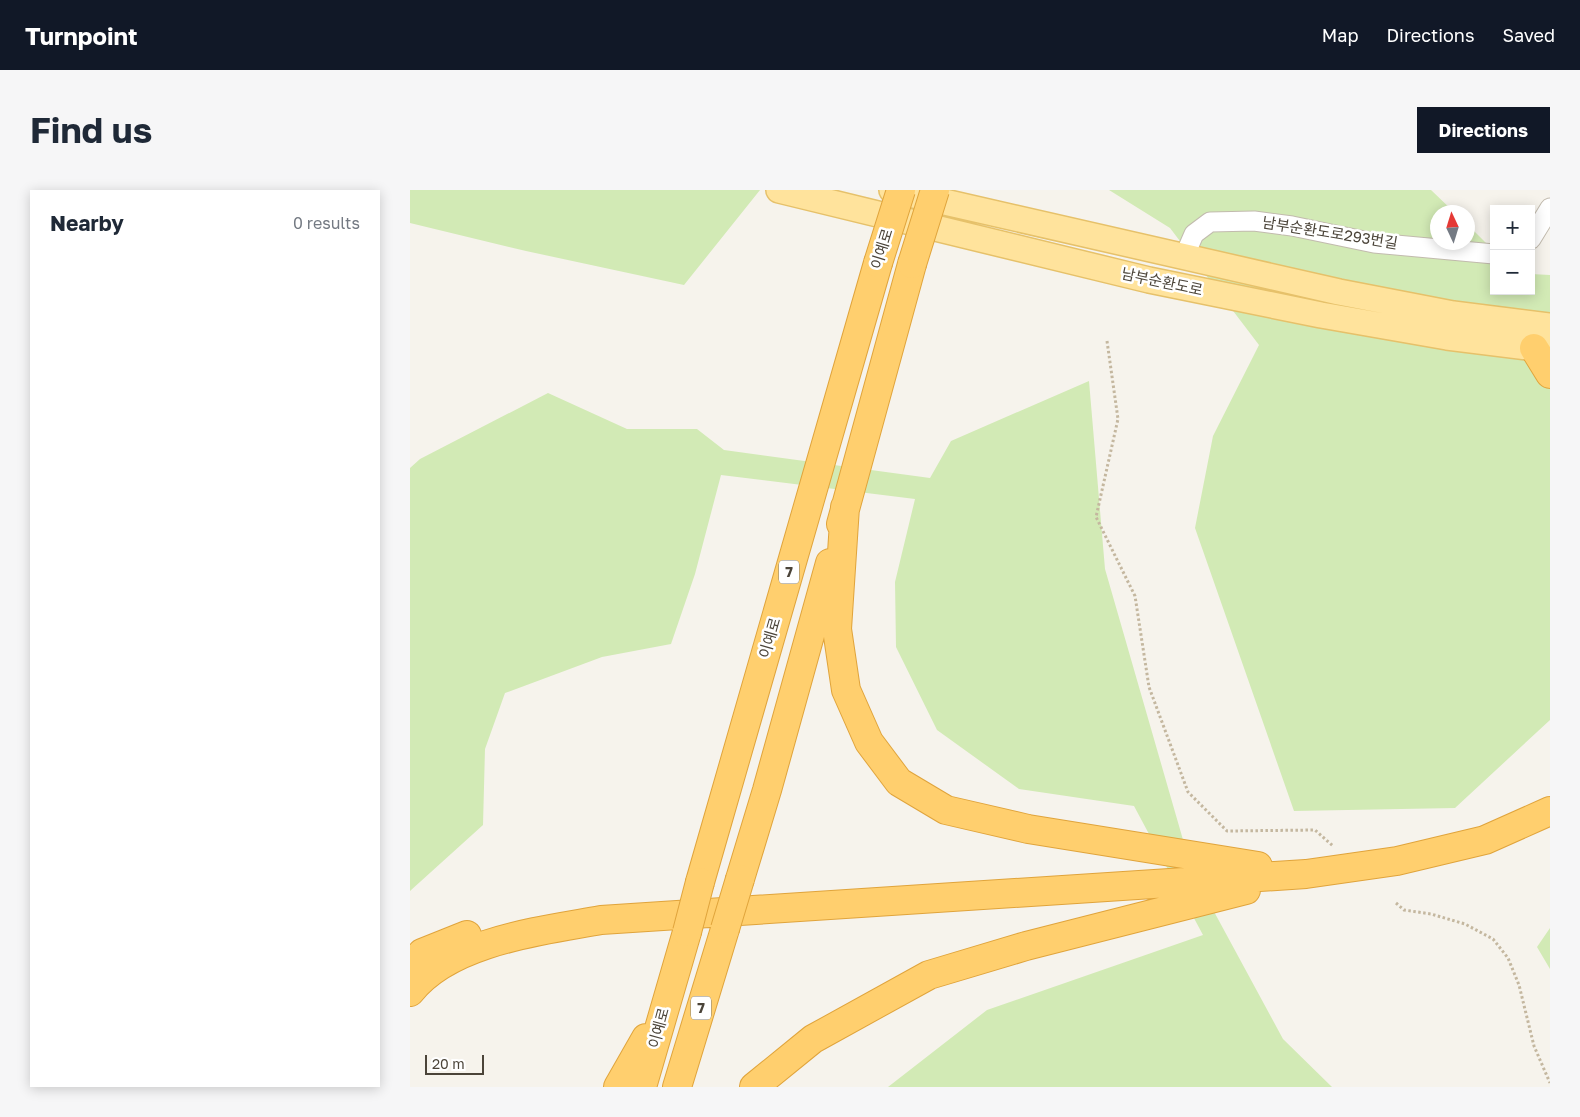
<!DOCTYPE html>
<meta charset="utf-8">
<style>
:root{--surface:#fff;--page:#f6f6f7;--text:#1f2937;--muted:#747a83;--line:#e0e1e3;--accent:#111827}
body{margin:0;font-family:"Golos Text","Noto Sans KR",sans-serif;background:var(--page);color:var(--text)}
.controls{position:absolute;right:15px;top:15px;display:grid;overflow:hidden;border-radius:0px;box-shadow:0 2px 12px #0003}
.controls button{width:45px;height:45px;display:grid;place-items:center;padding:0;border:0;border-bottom:1px solid var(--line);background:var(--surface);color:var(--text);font:25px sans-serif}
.compass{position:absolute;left:1020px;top:15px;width:45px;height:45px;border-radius:50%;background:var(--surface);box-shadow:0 2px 12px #0003;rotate:356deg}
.scale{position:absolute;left:15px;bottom:12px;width:59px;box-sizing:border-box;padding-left:5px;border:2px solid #4b4439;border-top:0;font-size:14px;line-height:18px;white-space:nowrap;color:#4b4439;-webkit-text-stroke:4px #fff;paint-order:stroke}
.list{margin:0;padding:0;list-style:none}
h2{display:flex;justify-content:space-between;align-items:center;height:65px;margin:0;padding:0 20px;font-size:21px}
h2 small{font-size:16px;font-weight:400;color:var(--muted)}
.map{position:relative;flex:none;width:1140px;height:897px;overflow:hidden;border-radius:0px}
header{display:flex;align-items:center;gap:30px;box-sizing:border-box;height:70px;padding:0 25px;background:var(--accent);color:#fff}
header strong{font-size:24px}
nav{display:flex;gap:28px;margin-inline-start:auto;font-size:18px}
.intro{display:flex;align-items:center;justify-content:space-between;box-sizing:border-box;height:120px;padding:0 30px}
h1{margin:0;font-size:35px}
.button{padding:12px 22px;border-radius:0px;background:var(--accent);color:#fff;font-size:18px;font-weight:700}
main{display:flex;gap:30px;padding:0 30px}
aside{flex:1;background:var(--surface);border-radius:0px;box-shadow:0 2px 12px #0003}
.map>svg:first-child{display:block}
.green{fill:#d2eab5}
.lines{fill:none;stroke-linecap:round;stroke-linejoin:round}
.minor-casing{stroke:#c2bbae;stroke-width:21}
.major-casing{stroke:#e6c16a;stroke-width:28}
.highway-casing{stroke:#e0a43c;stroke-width:30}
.path{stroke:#c4b79f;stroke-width:3;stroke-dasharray:2.5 2.5;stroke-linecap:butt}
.minor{stroke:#fff;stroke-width:19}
.major{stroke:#ffe39c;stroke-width:25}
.highway{stroke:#ffcf6e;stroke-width:28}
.highway-bridge-casing{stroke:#e0a43c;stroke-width:30;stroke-linecap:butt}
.highway-bridge{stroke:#ffcf6e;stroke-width:28}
.labels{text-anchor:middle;stroke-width:5;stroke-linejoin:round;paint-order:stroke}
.shield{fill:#fff;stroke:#817c74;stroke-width:1}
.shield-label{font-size:14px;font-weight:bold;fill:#4b4439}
.street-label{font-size:15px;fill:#4b4439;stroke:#fff}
</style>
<header>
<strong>Turnpoint</strong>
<nav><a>Map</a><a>Directions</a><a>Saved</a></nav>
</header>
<div class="intro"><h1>Find us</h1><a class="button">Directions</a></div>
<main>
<aside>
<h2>Nearby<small>0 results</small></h2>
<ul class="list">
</ul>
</aside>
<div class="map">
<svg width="1140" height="897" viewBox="0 0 1140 897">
<rect width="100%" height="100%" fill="#f6f3ec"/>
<!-- green -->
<path class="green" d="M0,0H350L274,95L116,61L0,33Z
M699,0H1021L1044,22H1028V52H1058V35L1084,61V101H1121V84L1140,85V530L1045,618L884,621L785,338L803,246L849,155L760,38Z
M679,191L695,379L782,681L873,849L922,897H478L577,820L793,745L724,616L609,599L527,540L486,457L485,392L505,309L311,285L285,384L261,454L192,467L95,503L75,559L73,635L0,701V278L10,269L138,203L217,239H287L314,260L520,288L541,251Z
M1140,738V779L1127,757Z"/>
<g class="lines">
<!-- minor casing -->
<g class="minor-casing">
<path id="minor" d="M1121,49L1140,18
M774,67L784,44L800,32L844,31L882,36L964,53L1084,64"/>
</g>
<!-- major casing -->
<g class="major-casing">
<path id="major" d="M369,0L739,90L911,125L1037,147L1140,160
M482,0L929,102L1043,124L1140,136"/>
</g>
<!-- highway casing -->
<g class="highway-casing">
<path id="highway" d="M1124,158L1140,184
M435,317L427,439L436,500L459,552L489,592L536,620L618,639L848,676
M431,334L502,74
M330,689L357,600L420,373
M290,692L468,73
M0,776L12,763L57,745
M0,802C40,751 131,741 191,730L896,684L987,671L1075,650L1140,621
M208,897L236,848
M232,897L277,742
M267,897L315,739
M344,897L403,849L519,785L616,756L836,700"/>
</g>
<!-- path -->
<path class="path" d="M697,151L708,229L686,327L725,406L739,497L778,602L817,641L905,640L923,656
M986,713L994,720L1021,724L1055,734L1083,749L1098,768L1109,795L1124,856L1140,893"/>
<!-- minor -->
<use href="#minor" class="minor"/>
<!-- major -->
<use href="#major" class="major"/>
<!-- highway -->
<use href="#highway" class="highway"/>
<!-- highway-bridge casing -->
<g class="highway-bridge-casing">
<path id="highway-bridge" d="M468,73L491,0
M502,74L525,0
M315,739L330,689
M277,742L290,692"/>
</g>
<!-- highway-bridge -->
<use href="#highway-bridge" class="highway-bridge"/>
</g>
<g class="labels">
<!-- shield labels -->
<g class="shield">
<rect x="369" y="370.5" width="20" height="23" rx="4"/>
<rect x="281" y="806.5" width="20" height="23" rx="4"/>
</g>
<g class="shield-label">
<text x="379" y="387">7</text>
<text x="291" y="823">7</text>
</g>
<!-- street labels -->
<g class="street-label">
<text transform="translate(920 43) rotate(9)" y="5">남부순환도로293번길</text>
<text transform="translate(472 59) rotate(-73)" y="5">이예로</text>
<text transform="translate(752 92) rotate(12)" y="5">남부순환도로</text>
<text transform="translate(360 448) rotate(-74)" y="5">이예로</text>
<text transform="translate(249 838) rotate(-75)" y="5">이예로</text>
</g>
</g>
</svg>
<div class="controls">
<button>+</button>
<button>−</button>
</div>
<svg class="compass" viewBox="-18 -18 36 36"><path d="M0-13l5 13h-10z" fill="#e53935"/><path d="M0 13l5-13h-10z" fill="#747a83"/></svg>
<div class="scale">20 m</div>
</div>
</main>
